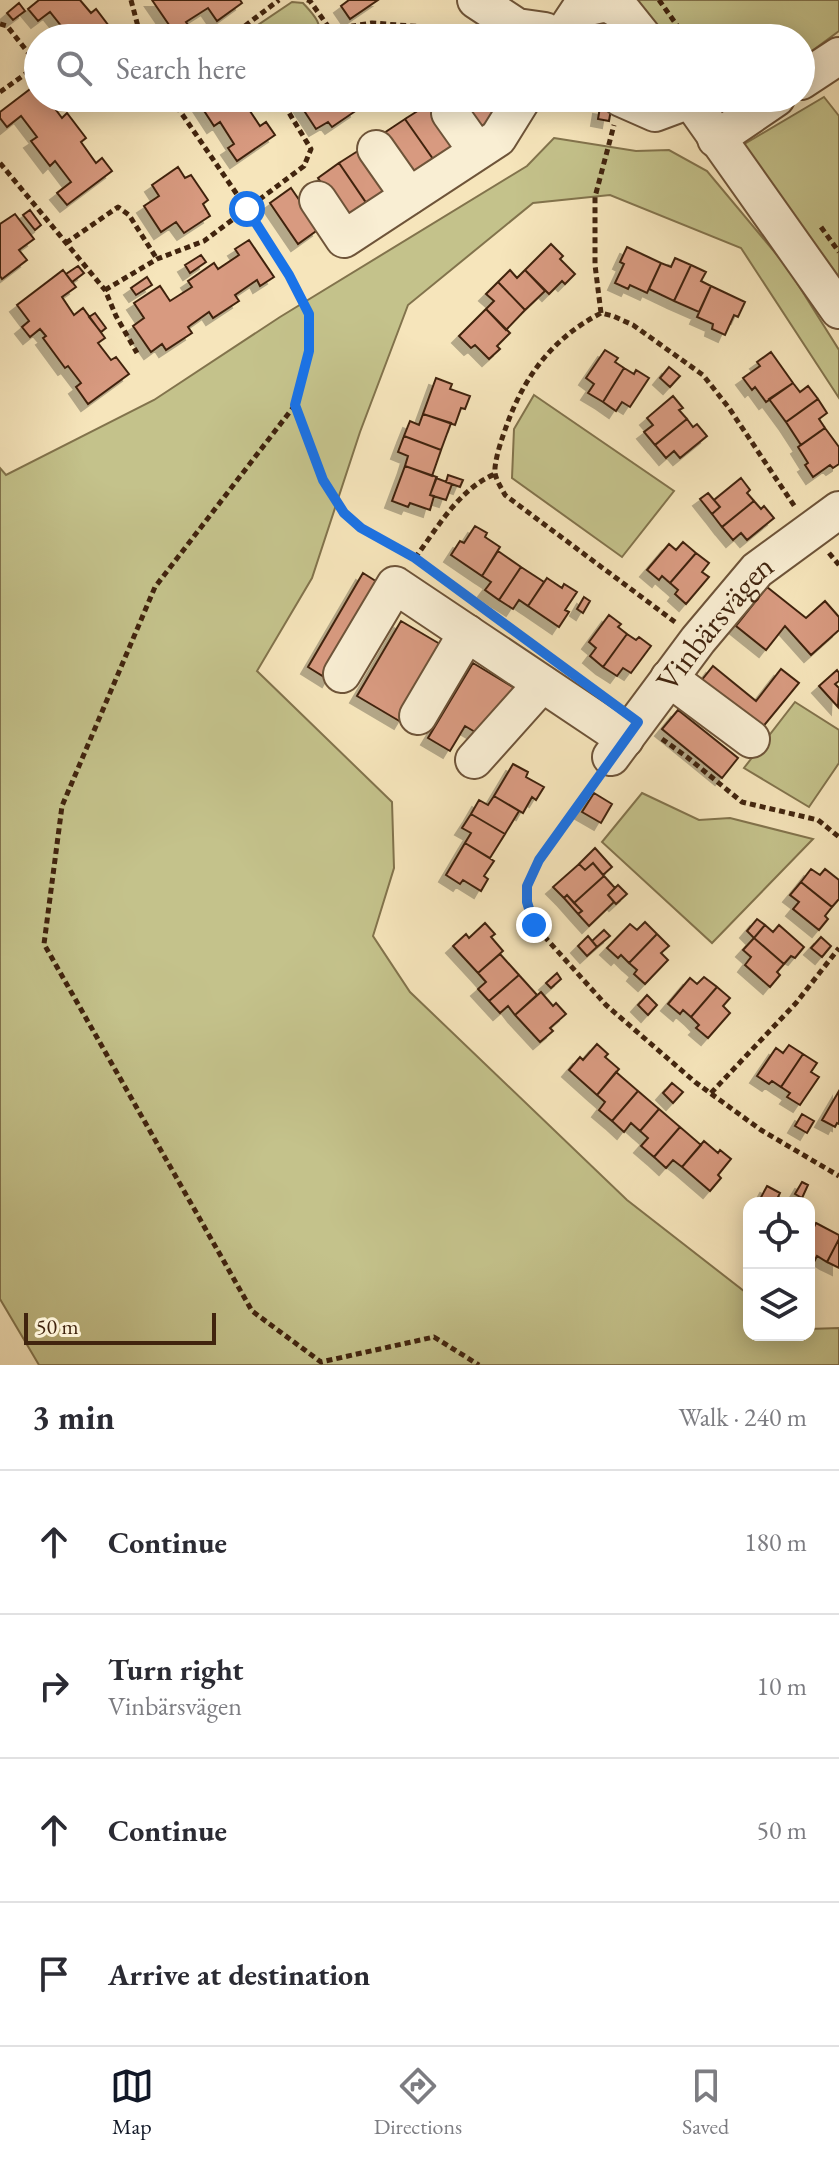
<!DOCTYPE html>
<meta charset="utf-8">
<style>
:root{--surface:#fff;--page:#f7f7f7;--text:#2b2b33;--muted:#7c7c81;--line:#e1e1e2;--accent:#111827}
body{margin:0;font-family:"EB Garamond",serif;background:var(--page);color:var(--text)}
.controls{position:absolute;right:24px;bottom:24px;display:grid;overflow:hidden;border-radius:16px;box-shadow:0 4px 20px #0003}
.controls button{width:72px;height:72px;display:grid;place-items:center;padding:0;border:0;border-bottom:2px solid var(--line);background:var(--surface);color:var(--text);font:40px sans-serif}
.scale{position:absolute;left:24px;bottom:20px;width:192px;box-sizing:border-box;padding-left:8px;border:4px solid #41240e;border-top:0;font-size:22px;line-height:28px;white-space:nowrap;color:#41240e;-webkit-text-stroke:6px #f9eed3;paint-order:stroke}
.stop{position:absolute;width:24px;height:24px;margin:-18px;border:6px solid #1a73e8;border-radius:50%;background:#fff}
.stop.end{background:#1a73e8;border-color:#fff;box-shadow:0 2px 8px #0008}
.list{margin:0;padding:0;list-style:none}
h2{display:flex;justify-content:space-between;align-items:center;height:104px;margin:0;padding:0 32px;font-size:34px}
h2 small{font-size:26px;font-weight:400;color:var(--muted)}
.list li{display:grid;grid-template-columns:52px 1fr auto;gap:24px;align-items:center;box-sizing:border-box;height:144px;padding:0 32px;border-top:2px solid var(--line)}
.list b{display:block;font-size:30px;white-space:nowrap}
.list p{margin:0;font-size:26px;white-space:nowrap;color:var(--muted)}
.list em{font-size:26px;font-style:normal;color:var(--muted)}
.icon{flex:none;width:44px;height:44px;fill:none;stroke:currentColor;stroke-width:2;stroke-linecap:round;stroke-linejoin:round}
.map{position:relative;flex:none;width:839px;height:1365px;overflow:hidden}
.search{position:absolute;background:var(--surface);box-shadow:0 4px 20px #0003;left:24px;right:24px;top:24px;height:88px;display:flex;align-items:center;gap:20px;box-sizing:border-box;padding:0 28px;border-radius:44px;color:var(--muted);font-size:30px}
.sheet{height:680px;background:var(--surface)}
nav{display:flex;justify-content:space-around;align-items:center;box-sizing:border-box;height:112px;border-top:2px solid var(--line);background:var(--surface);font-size:22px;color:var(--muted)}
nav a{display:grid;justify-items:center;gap:4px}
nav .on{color:var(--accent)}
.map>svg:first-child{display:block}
.green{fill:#c4c28b;stroke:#82734c;stroke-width:2}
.building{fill:#d89a80;stroke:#41240e;stroke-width:2;filter:url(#shadow)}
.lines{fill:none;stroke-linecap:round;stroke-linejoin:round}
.minor-casing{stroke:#6e5439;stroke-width:40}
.path{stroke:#41240e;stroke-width:5;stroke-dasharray:6 4;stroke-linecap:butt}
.minor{stroke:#f9eed3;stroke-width:36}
.route{stroke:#1a73e8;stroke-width:10}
.labels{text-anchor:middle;stroke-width:8;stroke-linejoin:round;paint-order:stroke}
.street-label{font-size:32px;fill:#41240e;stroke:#f9eed3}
</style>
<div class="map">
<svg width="839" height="1365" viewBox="0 0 839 1365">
<defs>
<filter id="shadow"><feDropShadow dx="-7" dy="7" stdDeviation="0" flood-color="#0004"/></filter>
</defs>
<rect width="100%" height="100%" fill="#f6e5bb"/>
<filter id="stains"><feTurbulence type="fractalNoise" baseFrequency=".0025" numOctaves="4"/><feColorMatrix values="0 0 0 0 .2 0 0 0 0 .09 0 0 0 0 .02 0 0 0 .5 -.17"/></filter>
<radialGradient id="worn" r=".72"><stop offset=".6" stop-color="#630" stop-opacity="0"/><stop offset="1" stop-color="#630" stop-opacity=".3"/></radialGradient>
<!-- green -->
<path class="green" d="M632,0H839V31L801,59V38H659Z
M292,2L303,3C312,13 325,25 317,38H251L255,27Z
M824,97L839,116V313L736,149Z
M554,138L636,151L669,150L707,171L787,267L839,350V398L741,248L610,195L533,203L408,305L360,432L312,578L257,671L392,802L394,868L373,936L410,992L627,1200L749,1295V1335H809V1329L839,1328V1365H39L0,1299V468L6,475L154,400L280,317L527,166Z
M534,395L674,491L622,557L512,478L514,429Z
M795,702L839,730V763L809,807L744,768Z
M642,793L699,820L730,818L813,839L712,943L602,842Z"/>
<!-- building -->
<path class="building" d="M39,0H80L91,13L96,9L115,34L109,38H61L60,37L66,32L50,12L38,21L28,9Z
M152,0H240L242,3L217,21L208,8L186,22L196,37L178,38Z
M349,0H378L350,19L341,6Z
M19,3L25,11L13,20L7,13Z
M38,83V98H47L62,118L67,113L86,138L81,142L96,163L102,158L112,171L67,205L57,193L71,182L55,161L50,166L31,141L37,137L21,116L7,127L0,118V112Z
M200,98H250L251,101L246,105L260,126L266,122L275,135L237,161L228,148L234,144L220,122L214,126L197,100Z
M306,98H362L354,104L357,110L332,127L328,122L316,129L299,103Z
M456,98H487L499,115L477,129Z
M427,105L454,145L433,159L405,119Z
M600,107L611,109L609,121L598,119Z
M405,119L433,159L411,174L384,133Z
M361,149L388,190L367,204L339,163Z
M339,163L367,204L345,218L318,178Z
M178,167L185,178L191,175L208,200L203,204L210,216L184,233L176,222L161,232L144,206L159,196L152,185Z
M291,188L319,229L298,244L270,203Z
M30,210L41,225L35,230L23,215Z
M15,214L34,239L19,250L27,260L2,279L0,276V224Z
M249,240L274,277L260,286L257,280L235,295L239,301L213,318L209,312L188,327L192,333L166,350L162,344L151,352L133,326L144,318L134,303L160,286L170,301L192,287L188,281L214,263L218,269L239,255L235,249Z
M551,244L563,256L560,259L575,274L565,284L562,281L549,294L525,270Z
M627,247L661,263L647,293L630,285L628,289L615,283L624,264L620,262Z
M201,255L206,262L190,273L185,265Z
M675,258L691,265L674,301L649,289L661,263L671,267Z
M691,265L706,272L701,281L711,286L699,312L674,301Z
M78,266L84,273L72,282L66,274Z
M63,270L76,287L62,297L74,315L83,308L105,338L98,343L111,360L116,357L129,374L88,404L76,387L81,383L68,366L65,368L43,338L46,336L40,329L30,337L22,327L29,321L17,305Z
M510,270L517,278L525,270L545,291L525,310L498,282Z
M147,277L152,285L136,295L131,288Z
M498,282L525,310L506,330L486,309L494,301L486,294Z
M711,286L745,302L738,317L734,315L725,335L712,329L713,324L697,317Z
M486,309L510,333L497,346L500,349L489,359L475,345L471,348L459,336Z
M95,313L106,328L101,332L89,317Z
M605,350L618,358L615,362L624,368L603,402L588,393L594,384L586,378Z
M771,352L793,383L766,402L755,387L752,390L743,378L760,366L757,362Z
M669,367L680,376L670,387L660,378Z
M624,368L634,374L636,370L649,378L630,407L622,402L616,411L603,402Z
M436,378L452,384L450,389L470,396L465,409L461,408L455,425L423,414Z
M793,383L800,392L808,386L818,399L786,422L769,399Z
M673,396L683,408L679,410L687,419L655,445L644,432L653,425L647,418Z
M818,399L827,413L819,419L825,428L801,445L786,422Z
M423,414L451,423L441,450L404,436L410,421L419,425Z
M687,419L693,427L697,424L707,436L680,458L674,451L666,458L655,445Z
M825,428L839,447V464L833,468L830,465L813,477L805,465L808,463L798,447Z
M404,436L441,450L432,476L405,466L408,456L398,452Z
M405,466L437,477L430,495L434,496L430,510L410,503L408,507L392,501Z
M448,475L463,480L460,487L446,482Z
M436,478L452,484L446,500L430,495Z
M741,478L750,490L747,493L754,501L722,527L712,514L720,507L714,500Z
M708,493L720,507L712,514L700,499Z
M754,501L761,509L764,506L774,518L747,540L741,533L733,540L722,527Z
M475,526L487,533L485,537L500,547L482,576L451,555L460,541L464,543Z
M683,542L696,553L670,583L662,576L659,580L647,570L669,544L676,550Z
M498,551L521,567L499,600L485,590L491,582L482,576Z
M696,553L709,563L702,572L709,577L686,604L675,594L678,590L670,583Z
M521,567L544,582L528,606L519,600L513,609L499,600Z
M363,573L382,585L329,680L308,667Z
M547,578L562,588L564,584L577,592L565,610L569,612L559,627L528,606Z
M767,587L806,618L825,601L839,617V630L811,655L785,626L766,650L736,626Z
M584,597L590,601L583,613L577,609Z
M609,615L621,624L618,627L627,634L603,667L590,656L596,648L589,642Z
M401,621L445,647L401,722L357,696Z
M627,634L636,640L639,637L651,646L631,673L623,668L617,676L603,667Z
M473,663L516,689L487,739L465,726L450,751L428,738Z
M713,666L756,701L781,669L799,683L757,734L697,686Z
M837,670L839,673V681L835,684L839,688L838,707L819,686Z
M678,710L738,758L722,778L662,729Z
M513,764L528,772L526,777L544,787L536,800L532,797L523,813L494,796Z
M594,793L612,804L601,823L582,812Z
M494,796L519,811L505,834L471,814L479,800L488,805Z
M471,814L505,834L490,858L465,843L471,833L462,828Z
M465,843L494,861L484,876L488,879L481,891L463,880L460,884L446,875Z
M595,848L612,867L603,875L593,863L585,870L579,864Z
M593,863L604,876L574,903L567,895L564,898L553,887L579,864L585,870Z
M811,869L820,875L825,869L839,880V899L832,907L801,882Z
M604,876L615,888L608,895L614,902L589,926L578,914L582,911L574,903Z
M801,882L832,907L825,916L828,919L819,930L793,909L799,902L790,895Z
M618,885L627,894L616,904L608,895Z
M567,895L582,911L578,914L564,898Z
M757,919L765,925L754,938L747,931Z
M645,922L657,934L629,963L621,955L618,958L607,948L630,924L637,930Z
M485,923L495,934L491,937L503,951L478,973L453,946L466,934L469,938Z
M765,925L773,932L779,925L804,947L795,958L791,956L784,964L754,938Z
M604,930L610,936L597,947L592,941Z
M657,934L669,946L661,953L668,960L645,984L634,974L637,970L629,963Z
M588,936L597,947L587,956L578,946Z
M821,937L831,946L822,957L811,948Z
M754,938L784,964L777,972L780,975L770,987L745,965L751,957L743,950Z
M500,954L519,975L489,1001L478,989L486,982L478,973Z
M557,973L561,979L551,988L546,983Z
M519,975L537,995L515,1015L508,1006L500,1013L489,1001Z
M704,977L717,987L691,1017L683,1010L680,1014L668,1004L690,978L697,984Z
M717,987L730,998L723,1006L730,1013L708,1038L696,1028L699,1025L691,1017Z
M541,992L553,1006L556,1003L566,1014L550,1028L553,1031L540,1042L515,1015Z
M647,995L657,1005L648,1015L638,1005Z
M597,1044L608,1054L605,1057L619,1069L597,1095L569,1070L580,1057L583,1060Z
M789,1045L803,1054L781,1087L772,1081L769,1084L757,1076L776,1048L783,1053Z
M803,1054L817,1063L811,1072L819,1077L800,1105L787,1097L790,1093L781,1087Z
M616,1072L638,1091L612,1121L599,1110L605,1102L597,1095Z
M672,1083L683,1092L673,1103L663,1093Z
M638,1091L659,1109L640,1131L631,1123L624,1132L612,1121Z
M839,1091V1124L837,1123L835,1127L822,1120Z
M659,1109L680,1127L654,1157L641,1146L648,1138L640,1131Z
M802,1114L814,1121L807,1133L795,1126Z
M680,1127L701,1145L682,1167L673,1160L666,1168L654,1157Z
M704,1141L718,1153L720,1150L731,1159L718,1175L721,1178L710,1191L682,1167Z
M802,1182L808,1185L802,1198L795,1194Z
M767,1186L780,1193L778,1197L789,1203H758Z
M816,1223L839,1235V1239L827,1262L817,1256L812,1266L809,1264V1237Z
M839,1239V1268L827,1262Z"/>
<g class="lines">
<!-- minor casing -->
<g class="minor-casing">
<g id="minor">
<path d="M476,0L517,27L545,31L554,38"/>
<path d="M563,38L562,36L580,9L607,3L624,13L644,38"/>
<path d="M801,81L839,56"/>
<path d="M621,98L655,113L690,100"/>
<path d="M689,98L839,310"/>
<path d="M450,113L477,151"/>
<path d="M716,139L776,98"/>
<path d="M376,149L409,196"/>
<path d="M318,200L344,239L498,138L521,101L520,98"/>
<path d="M342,674L395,585L625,739"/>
<path d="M669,678L751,739"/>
<path d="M418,716L467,633"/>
<path id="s1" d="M611,757L698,640L757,570L839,510"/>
<path d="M474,760L542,684"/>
</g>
</g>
<!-- path -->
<path class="path" d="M131,0L141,38
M307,0L310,1L335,36
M659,0L686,38
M0,24L7,26L38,65
M373,24L385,38
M229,38L279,0
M334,38L352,26L372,23L464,30
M0,92L38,65
M99,98H103
M171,98L247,209L289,275L309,314V351L295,405L323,480L344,513L361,528L415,558L431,570
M0,163L105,290L116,316L137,353
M821,227L839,252
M66,243L118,207L129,215L157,259
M105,290L157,259L204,241L304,166L311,149L280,98
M601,313L595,265V197L614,125
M295,405L155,587L62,806L44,944L252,1311L321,1362L434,1337L479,1365
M829,553L839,565
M415,558C438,527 459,489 495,474
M675,622L505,495C502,489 496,480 495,473C494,462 501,441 505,430C523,378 551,339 601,313L613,316L633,325L703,375L729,408L795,507
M662,739L687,757L742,802L818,820L839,837
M594,781L539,860L527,886V902L534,925L606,1005L695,1082L761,1130L839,1176
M711,1093L796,1003L839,948"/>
<!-- minor -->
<use href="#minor" class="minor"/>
</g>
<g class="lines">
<!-- route -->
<path class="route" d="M247,209L289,275L309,314V351L295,405L323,480L344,513L361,528L415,558L638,722L539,860L527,886V902L534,925"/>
</g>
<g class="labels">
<!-- street labels -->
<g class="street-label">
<text dy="11" stroke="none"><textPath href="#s1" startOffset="170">Vinbärsvägen</textPath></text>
</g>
</g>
<rect width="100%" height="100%" filter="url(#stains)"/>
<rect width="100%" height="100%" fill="url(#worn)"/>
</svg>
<div class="controls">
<button><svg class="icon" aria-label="locate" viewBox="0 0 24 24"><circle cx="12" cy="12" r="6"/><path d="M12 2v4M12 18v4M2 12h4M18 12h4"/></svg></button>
<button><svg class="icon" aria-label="layers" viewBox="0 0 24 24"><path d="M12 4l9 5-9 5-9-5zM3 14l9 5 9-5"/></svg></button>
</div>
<div class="scale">50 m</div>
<div class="stop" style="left:247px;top:209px"></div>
<div class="stop end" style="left:534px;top:925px"></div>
<div class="search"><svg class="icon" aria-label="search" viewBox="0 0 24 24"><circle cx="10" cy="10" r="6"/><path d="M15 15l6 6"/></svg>Search here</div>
</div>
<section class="sheet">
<h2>3 min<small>Walk · 240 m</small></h2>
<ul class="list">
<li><svg class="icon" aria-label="ahead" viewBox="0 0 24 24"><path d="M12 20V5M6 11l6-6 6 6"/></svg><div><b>Continue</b></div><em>180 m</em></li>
<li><svg class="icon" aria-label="right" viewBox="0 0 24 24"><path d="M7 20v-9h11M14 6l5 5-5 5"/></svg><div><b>Turn right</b><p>Vinbärsvägen</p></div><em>10 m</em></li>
<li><svg class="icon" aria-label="ahead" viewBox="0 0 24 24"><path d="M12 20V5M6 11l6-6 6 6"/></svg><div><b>Continue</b></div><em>50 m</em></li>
<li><svg class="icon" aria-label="arrive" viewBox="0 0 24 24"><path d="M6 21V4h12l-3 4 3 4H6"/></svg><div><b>Arrive at destination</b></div></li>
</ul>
</section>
<nav>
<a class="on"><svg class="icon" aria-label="map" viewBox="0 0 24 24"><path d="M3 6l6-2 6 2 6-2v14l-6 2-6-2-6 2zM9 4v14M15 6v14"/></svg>Map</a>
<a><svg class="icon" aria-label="directions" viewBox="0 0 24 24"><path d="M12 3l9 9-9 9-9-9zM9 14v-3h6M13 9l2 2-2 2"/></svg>Directions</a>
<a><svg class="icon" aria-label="saved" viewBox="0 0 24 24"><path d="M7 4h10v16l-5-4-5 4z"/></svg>Saved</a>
</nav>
